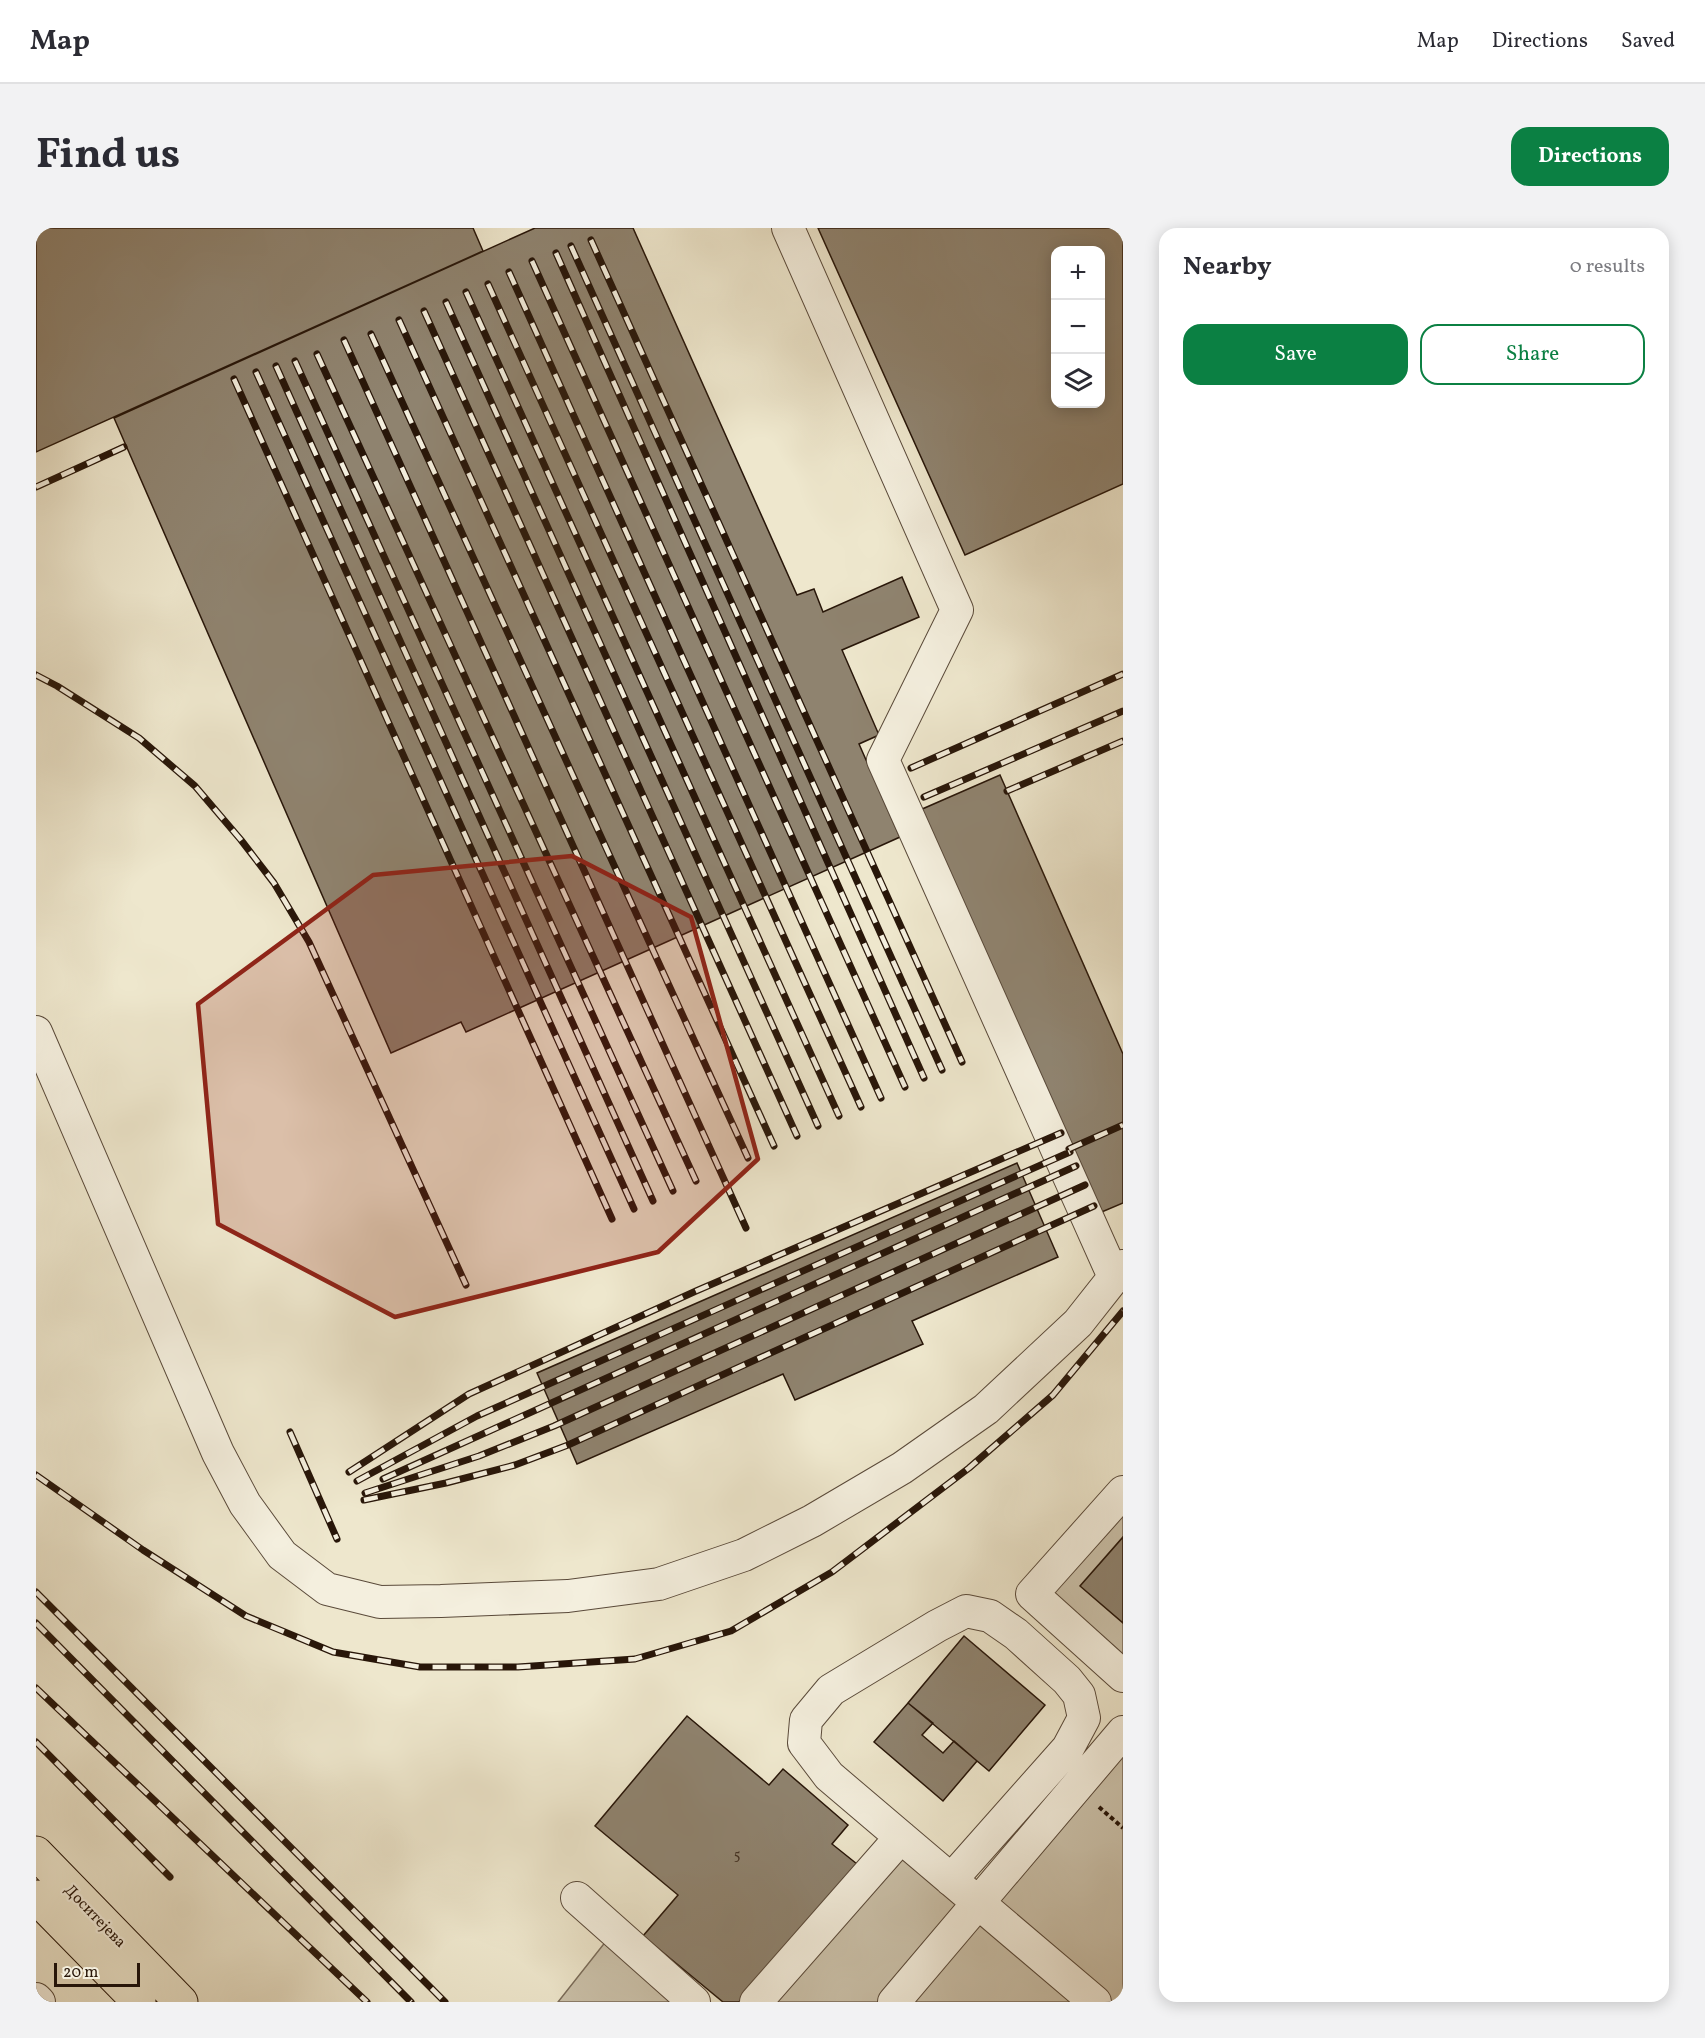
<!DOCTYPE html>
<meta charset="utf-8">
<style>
:root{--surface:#fff;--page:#f2f2f3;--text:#2b2b33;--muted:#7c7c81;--line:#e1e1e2;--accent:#0b8043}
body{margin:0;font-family:Vollkorn,serif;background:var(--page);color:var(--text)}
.controls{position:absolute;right:18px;top:18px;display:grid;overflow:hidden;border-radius:12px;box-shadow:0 3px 15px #0003}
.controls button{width:54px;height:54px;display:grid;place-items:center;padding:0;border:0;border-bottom:2px solid var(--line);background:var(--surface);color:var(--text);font:30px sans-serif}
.scale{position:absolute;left:18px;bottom:15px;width:86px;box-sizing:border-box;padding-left:6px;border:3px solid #281609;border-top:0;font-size:16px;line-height:21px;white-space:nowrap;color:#281609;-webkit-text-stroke:4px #f4efde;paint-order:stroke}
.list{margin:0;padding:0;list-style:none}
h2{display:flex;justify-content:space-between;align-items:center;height:78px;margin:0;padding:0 24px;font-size:26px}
h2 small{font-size:20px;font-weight:400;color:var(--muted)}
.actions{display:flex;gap:12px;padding:18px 24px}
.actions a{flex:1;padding:14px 0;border:2px solid var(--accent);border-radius:18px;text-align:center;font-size:21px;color:var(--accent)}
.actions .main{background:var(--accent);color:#fff}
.icon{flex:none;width:33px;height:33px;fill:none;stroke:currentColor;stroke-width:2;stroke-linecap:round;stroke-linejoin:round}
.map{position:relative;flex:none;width:1087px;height:1774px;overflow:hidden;border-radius:18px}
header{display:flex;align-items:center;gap:36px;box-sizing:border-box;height:84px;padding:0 30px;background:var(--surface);border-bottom:2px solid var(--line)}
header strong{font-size:28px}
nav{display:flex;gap:33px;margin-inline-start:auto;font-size:21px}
.intro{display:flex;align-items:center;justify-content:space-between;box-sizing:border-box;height:144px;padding:0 36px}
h1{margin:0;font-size:42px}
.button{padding:15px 27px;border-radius:18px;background:var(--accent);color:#fff;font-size:21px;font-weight:700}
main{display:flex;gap:36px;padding:0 36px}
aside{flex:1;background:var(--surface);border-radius:18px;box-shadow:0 3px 15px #0003}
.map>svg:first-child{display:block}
.green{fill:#ccc3ac;stroke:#7a6c5a;stroke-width:1.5}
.building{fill:#8f836f;stroke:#281609;stroke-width:1.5;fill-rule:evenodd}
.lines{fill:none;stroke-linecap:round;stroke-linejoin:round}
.minor-casing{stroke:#5a4a3a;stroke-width:34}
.major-casing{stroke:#281609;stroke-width:35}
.path{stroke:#281609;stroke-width:4;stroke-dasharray:4.5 3;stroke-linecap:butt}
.minor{stroke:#f4efde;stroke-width:32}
.major{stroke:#eee7cd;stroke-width:33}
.rail-casing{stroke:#281609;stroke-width:7}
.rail{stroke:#f4efde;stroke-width:4.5;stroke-dasharray:14;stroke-linecap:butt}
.marked{fill:#8f2418;fill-opacity:0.2;stroke:#8f2418;stroke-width:4.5;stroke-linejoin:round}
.labels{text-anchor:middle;stroke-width:4.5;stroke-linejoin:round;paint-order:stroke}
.number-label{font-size:14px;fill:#423122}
.street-label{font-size:16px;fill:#281609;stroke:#f4efde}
</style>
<header>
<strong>Map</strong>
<nav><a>Map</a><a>Directions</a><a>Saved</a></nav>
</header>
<div class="intro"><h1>Find us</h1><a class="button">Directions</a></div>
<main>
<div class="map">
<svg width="1087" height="1774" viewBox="0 0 1087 1774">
<rect width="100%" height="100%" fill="#eee7cd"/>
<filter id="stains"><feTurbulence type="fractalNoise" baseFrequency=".00333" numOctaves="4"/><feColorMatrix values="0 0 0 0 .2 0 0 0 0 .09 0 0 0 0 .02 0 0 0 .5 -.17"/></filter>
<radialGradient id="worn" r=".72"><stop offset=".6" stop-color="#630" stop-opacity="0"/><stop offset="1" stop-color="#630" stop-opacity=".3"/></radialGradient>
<!-- green -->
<path class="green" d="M1087,1264V1448L996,1366Z
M1087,1504V1774H720L865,1609L942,1675Z
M578,1703L658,1774H522Z"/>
<!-- building -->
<path class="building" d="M0,0H437L447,23L0,224Z
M499,0H597L761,367L778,361L787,384L866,349L883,389L806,422L843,507L823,516L864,609L430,804L425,794L355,825L78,190Z
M782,0H1087V256L929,327ZM1020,22H1064V176H1020Z
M964,547L1087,826V975L1061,986L884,582Z
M981,935L1022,1029L876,1093L887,1116L759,1172L747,1146L541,1236L501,1145Z
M1087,1309V1395L1044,1358Z
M928,1408L1009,1477L953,1543L872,1475Z
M872,1475L897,1495L886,1507L907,1525L918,1513L941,1533L907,1573L838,1514Z
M651,1488L733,1557L747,1541L812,1597L796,1616L821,1636L703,1774H687L607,1708L642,1667L559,1598Z"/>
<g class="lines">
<!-- minor casing -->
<g class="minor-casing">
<path id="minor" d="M752,0L921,382L847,532L1078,1049
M0,804L182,1225L209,1276L246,1327L291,1361L344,1374L405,1373L532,1368L623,1356L708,1327L776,1293L866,1240L950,1181L1042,1095L1087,1038
M1087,1264L996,1366L1087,1448
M915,1652L1032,1520L1048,1490L1043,1467L1031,1452L980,1406L954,1388L930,1383L901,1398L795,1462L770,1492L768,1515L793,1548L1059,1774
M541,1670L658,1774
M0,1771L3,1774
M720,1774L865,1609
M858,1774L1087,1504"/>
</g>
<!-- major casing -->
<g class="major-casing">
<path id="major" d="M0,1625L145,1774
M0,1669L103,1774"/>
</g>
<!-- path -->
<path class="path" d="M1063,1579L1087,1600"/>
<!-- minor -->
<use href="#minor" class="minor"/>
<!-- major -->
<use href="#major" class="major"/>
<!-- rail casing -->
<g class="rail-casing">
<path id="rail" d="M555,12L926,834
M535,18L906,842
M520,25L888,850
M496,33L869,859
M473,44L845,870
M452,56L825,879
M430,64L803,888
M410,74L782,898
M388,83L761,908
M363,92L738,918
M335,106L712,930
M308,112L710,1000
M281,126L660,953
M259,133L637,963
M240,138L617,973
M220,144L598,981
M198,151L576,991
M0,259L88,219
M0,447L21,458L103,510L159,558L205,612L238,655L273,714L430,1057
M875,540L1087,446
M971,563L1087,513
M888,569L1087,483
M1033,921L1087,897
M254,1204L301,1311
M313,1244L433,1166L660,1063L1025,905
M0,1247L107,1322L210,1388L297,1424L384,1439H482L599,1431L695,1403L796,1344L933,1240L1017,1167L1087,1083
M347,1251L1040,938
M321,1253L441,1188L1034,924
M329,1265L443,1228L518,1198L1049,957
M328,1272L410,1255L479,1237L532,1217L1058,978
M0,1364L409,1774
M0,1395L375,1774
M0,1460L331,1774
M0,1514L134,1649"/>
</g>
<!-- rail -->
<use href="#rail" class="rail"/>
</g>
<!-- marked area -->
<path class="marked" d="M536,628L655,689L722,931L622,1024L359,1089L182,996L162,776L337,647Z"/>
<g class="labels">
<!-- number labels -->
<g class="number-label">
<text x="701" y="1631">5</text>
</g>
<!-- street labels -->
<g class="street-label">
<text transform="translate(60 1687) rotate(46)" y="6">Доситејева</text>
</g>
</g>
<rect width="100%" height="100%" filter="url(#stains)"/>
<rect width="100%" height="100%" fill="url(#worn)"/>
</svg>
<div class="controls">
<button>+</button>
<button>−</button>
<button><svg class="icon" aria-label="layers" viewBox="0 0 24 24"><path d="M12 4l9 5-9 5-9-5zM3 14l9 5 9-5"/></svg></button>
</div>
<div class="scale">20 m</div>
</div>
<aside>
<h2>Nearby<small>0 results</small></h2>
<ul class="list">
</ul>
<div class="actions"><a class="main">Save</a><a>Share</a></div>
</aside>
</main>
